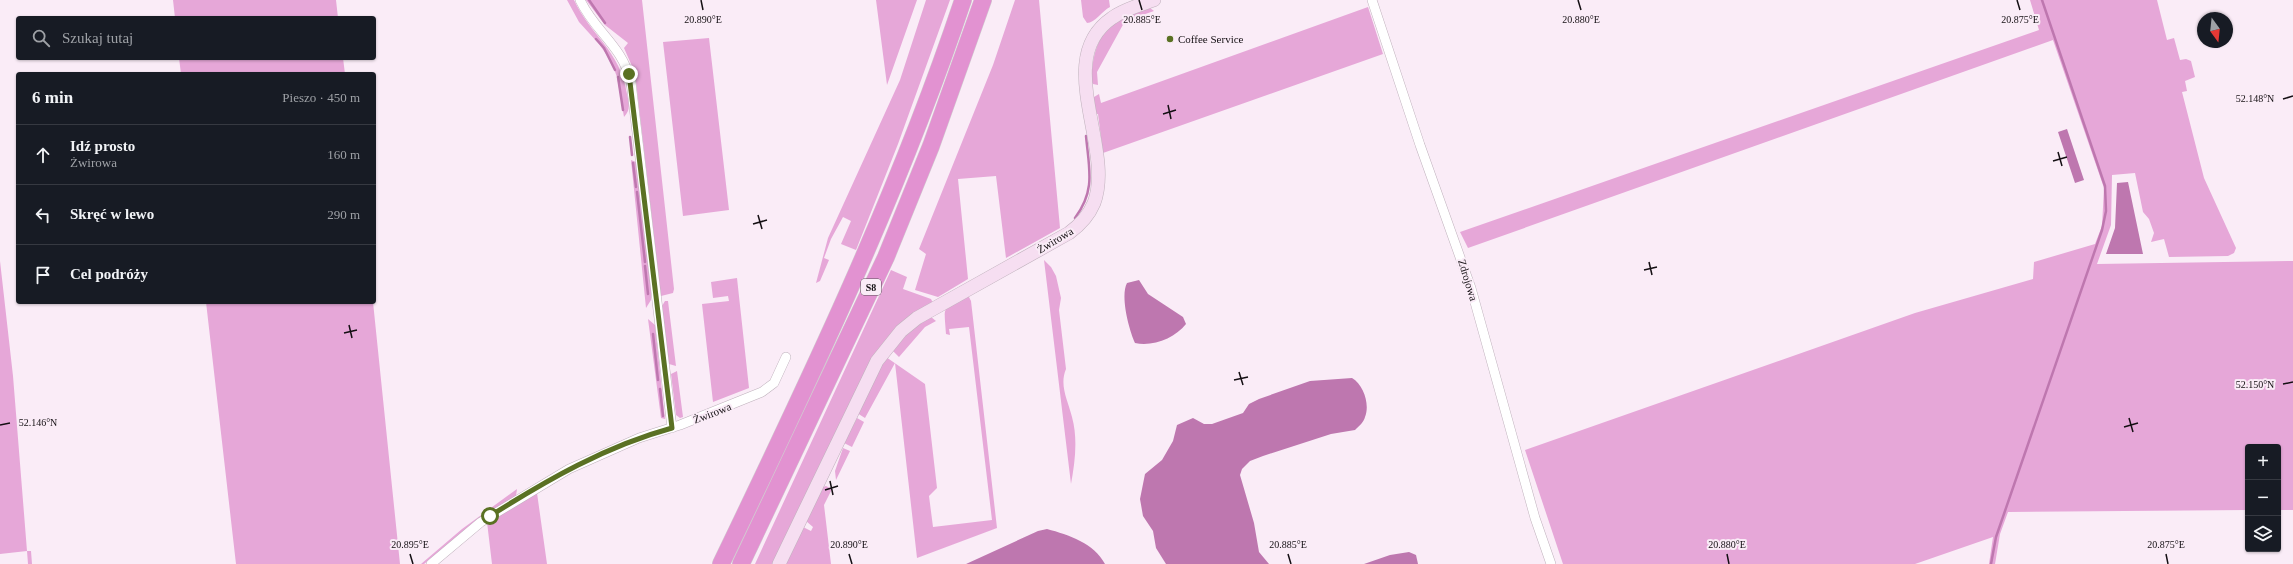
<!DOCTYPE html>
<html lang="pl">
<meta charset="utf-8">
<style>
:root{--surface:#171b24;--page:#20242c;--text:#f1f3f6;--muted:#9ea1a6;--line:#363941}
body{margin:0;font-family:Georgia,serif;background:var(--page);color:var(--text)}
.controls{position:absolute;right:12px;bottom:12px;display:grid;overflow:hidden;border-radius:4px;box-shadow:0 1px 3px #0004}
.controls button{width:36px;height:36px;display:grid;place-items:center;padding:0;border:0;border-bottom:1px solid var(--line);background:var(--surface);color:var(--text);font:20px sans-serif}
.compass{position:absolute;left:2197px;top:12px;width:36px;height:36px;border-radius:50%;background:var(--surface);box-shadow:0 1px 3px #0004;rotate:165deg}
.stop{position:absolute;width:12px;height:12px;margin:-9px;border:3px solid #5a7123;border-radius:50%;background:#fff}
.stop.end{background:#5a7123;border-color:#fff;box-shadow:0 1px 4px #0008}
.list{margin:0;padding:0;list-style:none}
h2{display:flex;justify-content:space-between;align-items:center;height:52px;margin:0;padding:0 16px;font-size:17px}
h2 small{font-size:13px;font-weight:400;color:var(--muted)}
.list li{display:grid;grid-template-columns:26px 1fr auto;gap:12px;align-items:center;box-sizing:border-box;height:60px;padding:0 16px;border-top:1px solid var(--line)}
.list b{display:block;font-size:15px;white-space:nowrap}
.list p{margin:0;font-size:13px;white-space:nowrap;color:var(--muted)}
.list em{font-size:13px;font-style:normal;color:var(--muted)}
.icon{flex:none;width:22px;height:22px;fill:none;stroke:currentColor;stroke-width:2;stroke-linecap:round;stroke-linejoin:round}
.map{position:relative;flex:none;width:2293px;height:564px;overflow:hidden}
.search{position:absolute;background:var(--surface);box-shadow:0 1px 3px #0004;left:16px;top:16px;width:360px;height:44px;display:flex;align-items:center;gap:10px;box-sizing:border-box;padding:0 14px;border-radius:4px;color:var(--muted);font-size:15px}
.panel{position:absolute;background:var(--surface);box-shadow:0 1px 3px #0004;left:16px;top:72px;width:360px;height:232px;border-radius:4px}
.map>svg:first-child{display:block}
.green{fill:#e6a7d8}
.water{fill:#be77af}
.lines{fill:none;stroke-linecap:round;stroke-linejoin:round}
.stream{stroke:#be77af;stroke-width:2.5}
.street-casing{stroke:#bfb1bc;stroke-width:10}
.secondary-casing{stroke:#bfb1bc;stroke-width:14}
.highway-casing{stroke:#d0cfd0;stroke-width:18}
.street{stroke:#fff;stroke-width:9}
.secondary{stroke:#f6def1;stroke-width:13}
.highway{stroke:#e292d1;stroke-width:17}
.route{stroke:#5a7123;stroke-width:5}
.ticks{fill:none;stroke:#140f13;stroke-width:1.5}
.poi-dot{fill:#5a7123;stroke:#faecf7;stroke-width:1.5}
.labels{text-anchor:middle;stroke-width:4;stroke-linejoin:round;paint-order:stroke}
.shield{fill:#faecf7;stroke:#595157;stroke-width:1}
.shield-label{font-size:10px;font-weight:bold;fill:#140f13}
.poi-label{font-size:11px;fill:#140f13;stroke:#faecf7;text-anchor:start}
.street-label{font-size:11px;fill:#140f13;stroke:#faecf7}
.ticks-label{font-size:10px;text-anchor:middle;fill:#140f13;stroke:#faecf7;stroke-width:4;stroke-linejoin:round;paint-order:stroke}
</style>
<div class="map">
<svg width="2293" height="564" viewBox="0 0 2293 564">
<rect width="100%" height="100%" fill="#faecf7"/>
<!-- green -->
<path class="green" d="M173,0H336L338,18H175Z
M567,0H574C591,36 620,50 627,94C629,103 631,110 624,117L617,77L611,61L599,44L579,22Z
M586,0H642L674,289L673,293L661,296L635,73L624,48L628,43L605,25Z
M876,0H917L887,85Z
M926,0H950L898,144L856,250L841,244L851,221L843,217L831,239L824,258L829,260L820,281L816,283L828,238L900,80Z
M1015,0H1039L1060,228L1006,258L996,176L958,179L968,279L938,297L915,290L926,254L919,249L993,65Z
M1081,0H1109L1110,7C1102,11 1095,23 1087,23L1083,17Z
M2030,0H2157L2167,40L2174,38L2180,60L2186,59L2191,61L2195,77L2185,81L2187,91L2182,92L2204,178L2236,248L2234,253L2228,256L2169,257L2164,239L2151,242L2154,233L2149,219L2143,212L2135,173L2112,175L2111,225L2097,264L2293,261V510H2278V447H2248V510L2008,512L2000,534L1995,564H1989L1993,537L1915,564H1563L1525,450L1915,313L2033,279L2034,262L2095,244L2102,226L2104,188L2053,40L1468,248L1460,232L2039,30Z
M1368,7L1383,54L1103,153L1098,114H1094V97L1099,94L1101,103Z
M1150,8L1154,11L1125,21L1097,72L1098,85L1093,84L1091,81C1094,34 1106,23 1150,8Z
M709,38L729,210L683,216L663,42Z
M179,58H343L345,74H181Z
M631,160L636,162L651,290V300L646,308Z
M1044,260L1051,267L1056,276L1061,298L1059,310L1066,369C1059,386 1068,400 1072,417C1078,439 1075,462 1071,484Z
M0,261L13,376L27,551H31L32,564H28L27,551L0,554Z
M891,270L907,277L903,289L931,299L933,303L902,324L774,564H755Z
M737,278L749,388L713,402L702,304L729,301L728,296L713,298L711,282Z
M968,295L971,301L997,528L917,558L895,363L865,418L857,413L886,357L925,384L937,488L929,496L933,527L992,520L969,327L949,329L950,335L946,334C944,304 941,310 968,295Z
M665,301H668L676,366L669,364L662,306Z
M206,302H373L400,564H236Z
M931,317L936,321L925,327L899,357L892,350L913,328Z
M648,319L655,325L665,419L661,418Z
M677,371L683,417L680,418L676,415L671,374Z
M857,418L864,422L852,447L844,443Z
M843,448L850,451L836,480L835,471Z
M826,486L832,489L824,505L831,564H785L803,527L811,531L813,527L806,521L823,487Z
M517,489L516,496L471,525L424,564H421L462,529Z
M537,493L547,564H492L487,522Z"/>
<!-- water -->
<path class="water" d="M2067,129L2084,180L2075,183L2058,132Z
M2128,182L2143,254H2106L2115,228L2117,183Z
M1139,280L1148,294L1183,317L1186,324C1175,338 1153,347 1135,343C1129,330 1120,296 1127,283Z
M1352,378C1364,385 1370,405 1365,417C1364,422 1359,426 1355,430L1331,434L1263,456L1250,461L1242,469L1240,475L1254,523L1259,552L1269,564H1166L1156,548L1153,531L1143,516L1140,499L1145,474L1162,460L1173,441L1177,425L1193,418L1204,424H1212L1243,413L1249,404L1259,399L1310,381Z
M1047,529C1069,535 1094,543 1105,564H966L1038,531Z
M1409,552L1416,555L1418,564H1364L1390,555Z"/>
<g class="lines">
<!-- stream -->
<path class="stream" d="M589,0L605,23
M596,39L604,48L615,70
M618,77L623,110
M630,137L632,155
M633,163L636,187
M637,192L645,262
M1075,218C1096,190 1089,169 1086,136
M645,266L648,294
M653,334L658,380
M660,389L663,416
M1991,564L1996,537L2102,230L2106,211L2105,186L2042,0"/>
<!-- street casing -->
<g class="street-casing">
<path id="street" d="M580,0C595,32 622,45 631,82L672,428
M1372,0L1420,145L1471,288L1535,518L1551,564
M431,564L481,522L569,469L639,438L680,425L762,392L774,383L786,357"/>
</g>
<!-- secondary casing -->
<g class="secondary-casing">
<path id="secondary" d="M779,564L877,361L901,331L917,318L1069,233C1080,225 1089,215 1094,203C1115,148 1052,59 1112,18C1124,9 1140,5 1154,0"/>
</g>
<!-- highway casing -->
<g class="highway-casing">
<path id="highway" d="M721,564C810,379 898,195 963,0
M741,564L886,257L931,146L983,0"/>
</g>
<!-- street -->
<use href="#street" class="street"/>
<!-- secondary -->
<use href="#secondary" class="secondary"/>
<!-- highway -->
<use href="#highway" class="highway"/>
</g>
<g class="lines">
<!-- route -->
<path class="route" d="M490,516C547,480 606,446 672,428L629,74"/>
</g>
<!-- ticks -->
<path class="ticks" d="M701,0L703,10M1139,0L1142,10M1578,0L1581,10M2017,0L2020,10M2283,99L2293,96M1168,105L1171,119M1163,114L1176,110M2058,152L2062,166M2053,161L2067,157M758,215L762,229M753,224L767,220M1649,262L1652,275M1644,270L1657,267M349,325L352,338M344,333L357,330M1239,372L1243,385M1234,380L1248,377M2283,384L2293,382M2129,418L2133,432M0,425L10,423M2124,427L2138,423M830,481L833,495M825,490L838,486M410,554L413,564M849,554L852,564M1288,554L1291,564M1727,554L1729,564M2166,554L2168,564"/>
<!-- markers -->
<circle class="poi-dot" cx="1170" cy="39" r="4"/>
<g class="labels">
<!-- shield labels -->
<rect class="shield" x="861" y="279" width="20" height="16" rx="3"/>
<g class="shield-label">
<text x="871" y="291">S8</text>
</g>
<!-- poi labels -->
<g class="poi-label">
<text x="1178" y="43">Coffee Service</text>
</g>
<!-- street labels -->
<g class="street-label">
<text transform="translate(1055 240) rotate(-31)" y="4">Żwirowa</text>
<text transform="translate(1468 280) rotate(73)" y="4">Zdrojowa</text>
<text transform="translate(712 413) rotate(-21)" y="4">Żwirowa</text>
</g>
</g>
<g class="ticks-label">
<text x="703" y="23">20.890°E</text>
<text x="1142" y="23">20.885°E</text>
<text x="1581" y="23">20.880°E</text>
<text x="2020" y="23">20.875°E</text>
<text x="2255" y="102">52.148°N</text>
<text x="2255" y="388">52.150°N</text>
<text x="38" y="426">52.146°N</text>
<text x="410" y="548">20.895°E</text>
<text x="849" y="548">20.890°E</text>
<text x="1288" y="548">20.885°E</text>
<text x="1727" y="548">20.880°E</text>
<text x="2166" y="548">20.875°E</text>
</g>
</svg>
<div class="controls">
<button>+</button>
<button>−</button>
<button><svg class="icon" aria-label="layers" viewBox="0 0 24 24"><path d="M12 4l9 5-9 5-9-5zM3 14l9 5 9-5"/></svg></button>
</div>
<svg class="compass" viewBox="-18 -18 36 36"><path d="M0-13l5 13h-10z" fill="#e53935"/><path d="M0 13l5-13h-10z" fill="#9ea1a6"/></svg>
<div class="stop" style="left:490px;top:516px"></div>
<div class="stop end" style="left:629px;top:74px"></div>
<div class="search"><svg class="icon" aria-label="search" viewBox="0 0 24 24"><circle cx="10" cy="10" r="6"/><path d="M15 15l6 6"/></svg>Szukaj tutaj</div>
<section class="panel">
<h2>6 min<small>Pieszo · 450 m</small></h2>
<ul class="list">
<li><svg class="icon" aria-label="ahead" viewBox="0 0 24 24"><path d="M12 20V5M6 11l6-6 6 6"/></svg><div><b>Idź prosto</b><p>Żwirowa</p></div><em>160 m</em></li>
<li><svg class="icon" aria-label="left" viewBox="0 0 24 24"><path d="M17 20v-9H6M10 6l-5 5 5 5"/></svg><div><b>Skręć w lewo</b></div><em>290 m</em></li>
<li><svg class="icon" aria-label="arrive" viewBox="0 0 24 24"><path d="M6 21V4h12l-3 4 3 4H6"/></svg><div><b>Cel podróży</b></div></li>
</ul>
</section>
</div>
